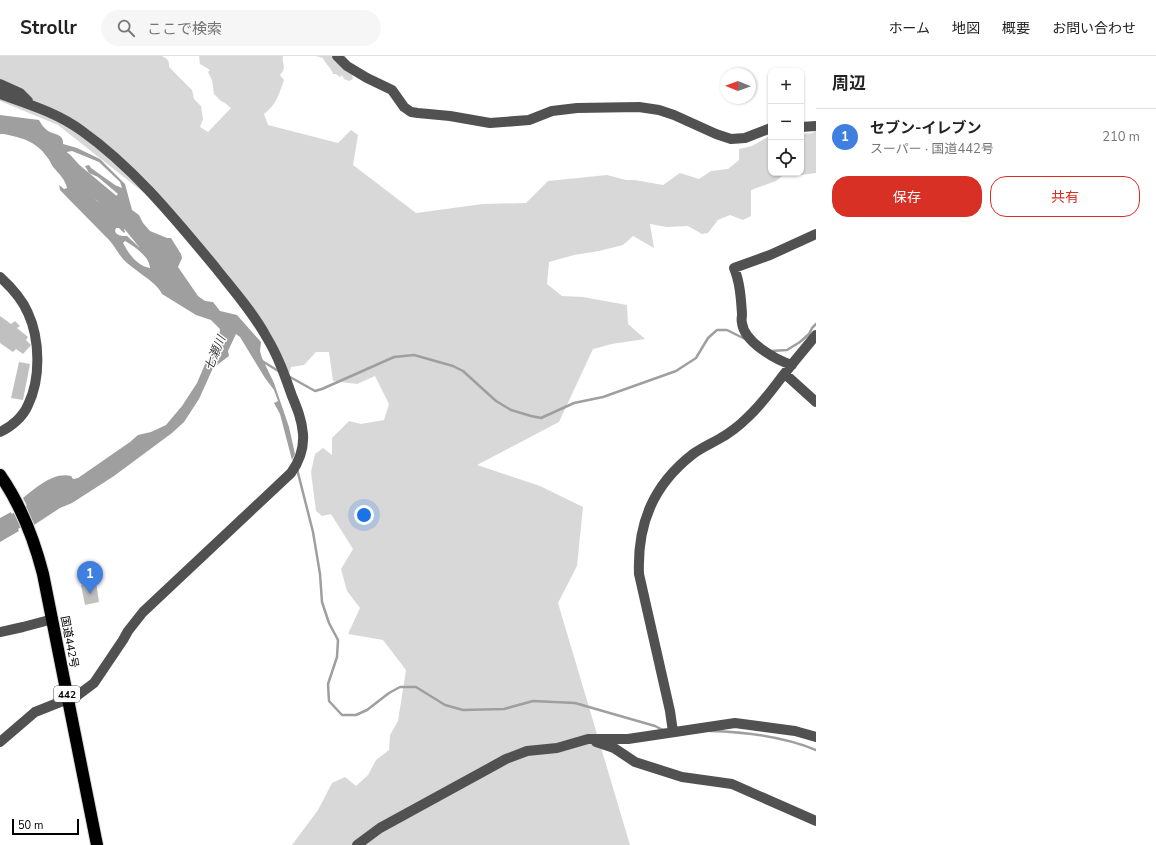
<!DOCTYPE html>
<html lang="ja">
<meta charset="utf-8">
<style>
:root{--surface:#fff;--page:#f6f6f6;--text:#222;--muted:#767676;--line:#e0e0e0;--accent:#d93025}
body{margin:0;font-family:"Nunito Sans","Noto Sans JP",sans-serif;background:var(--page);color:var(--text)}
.controls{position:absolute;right:12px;top:12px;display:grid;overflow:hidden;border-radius:8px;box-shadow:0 1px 3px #0004}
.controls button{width:36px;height:36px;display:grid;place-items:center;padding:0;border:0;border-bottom:1px solid var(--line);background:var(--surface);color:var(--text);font:20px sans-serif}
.compass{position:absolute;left:720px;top:12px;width:36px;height:36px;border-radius:50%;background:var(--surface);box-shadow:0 1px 3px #0004;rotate:271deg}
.scale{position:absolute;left:12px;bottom:10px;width:67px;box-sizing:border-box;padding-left:4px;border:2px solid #000;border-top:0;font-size:11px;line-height:14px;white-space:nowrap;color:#000;-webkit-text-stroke:3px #fff;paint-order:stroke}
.you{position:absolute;left:364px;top:459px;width:14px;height:14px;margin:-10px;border:3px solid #fff;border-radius:50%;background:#1a73e8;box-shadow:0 0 0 6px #1a73e833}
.badge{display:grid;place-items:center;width:26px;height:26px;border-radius:50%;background:var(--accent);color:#fff;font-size:13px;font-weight:700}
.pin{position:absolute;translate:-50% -33px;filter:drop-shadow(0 1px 2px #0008)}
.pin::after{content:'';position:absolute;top:21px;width:14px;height:12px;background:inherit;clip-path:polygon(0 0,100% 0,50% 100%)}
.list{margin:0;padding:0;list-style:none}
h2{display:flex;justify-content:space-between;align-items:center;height:52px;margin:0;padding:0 16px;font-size:17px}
h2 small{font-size:13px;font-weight:400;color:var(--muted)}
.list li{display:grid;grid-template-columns:26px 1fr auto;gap:12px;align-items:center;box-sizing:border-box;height:56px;padding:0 16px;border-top:1px solid var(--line)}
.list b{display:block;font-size:15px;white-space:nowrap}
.list p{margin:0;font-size:13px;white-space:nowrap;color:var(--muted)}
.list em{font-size:13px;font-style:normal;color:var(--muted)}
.actions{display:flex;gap:8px;padding:12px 16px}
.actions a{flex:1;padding:9px 0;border:1px solid var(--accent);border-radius:16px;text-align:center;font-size:14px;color:var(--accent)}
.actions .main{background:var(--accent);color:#fff}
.icon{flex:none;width:22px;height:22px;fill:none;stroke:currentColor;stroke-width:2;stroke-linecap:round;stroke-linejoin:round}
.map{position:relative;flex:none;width:816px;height:789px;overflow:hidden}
header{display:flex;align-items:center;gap:24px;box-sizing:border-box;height:56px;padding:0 20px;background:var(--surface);border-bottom:1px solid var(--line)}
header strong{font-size:19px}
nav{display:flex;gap:22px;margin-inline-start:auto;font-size:14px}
.search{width:280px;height:36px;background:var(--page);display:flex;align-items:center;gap:10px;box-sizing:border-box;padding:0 14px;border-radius:22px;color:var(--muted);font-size:15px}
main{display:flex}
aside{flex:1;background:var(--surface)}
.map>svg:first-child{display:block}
.green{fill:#d8d8d8}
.water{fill:#9f9f9f;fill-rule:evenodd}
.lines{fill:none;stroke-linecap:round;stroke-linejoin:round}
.stream{stroke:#9f9f9f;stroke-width:2.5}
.river{stroke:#9f9f9f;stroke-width:16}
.building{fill:#c0c0c0}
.highway-casing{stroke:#dbdbdb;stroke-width:14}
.minor{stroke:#515151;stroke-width:10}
.highway{stroke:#000;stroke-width:12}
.labels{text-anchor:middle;stroke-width:3;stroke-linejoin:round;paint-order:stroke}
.shield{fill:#fff;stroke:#4c4c4c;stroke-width:1}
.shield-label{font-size:10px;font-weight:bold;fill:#000}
.street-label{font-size:11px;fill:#000;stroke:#fff}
.water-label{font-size:12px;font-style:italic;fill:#404040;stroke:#fff}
</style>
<header>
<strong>Strollr</strong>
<div class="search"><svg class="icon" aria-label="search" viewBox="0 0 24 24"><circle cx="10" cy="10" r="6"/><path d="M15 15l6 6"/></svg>ここで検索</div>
<nav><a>ホーム</a><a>地図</a><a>概要</a><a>お問い合わせ</a></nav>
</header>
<main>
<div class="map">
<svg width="816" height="789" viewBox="0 0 816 789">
<rect width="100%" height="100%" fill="#fff"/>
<!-- green -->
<path class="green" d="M0,0H162C167,3 170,5 169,11L192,34L194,43L201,50L203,63L200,71L208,76L231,52L225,47L221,45L214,38L212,24L208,16L210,14L200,8L199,0H283C281,9 288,10 280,19L284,24C279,38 277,48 264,58L268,69L338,87L351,74L358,79L353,109L416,157L483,148L526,147L548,125L607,119L626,124H635L663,129L680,117L699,123L711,115L728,113L739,104V93L752,90L771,79V117H786L776,125L751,134V160L743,164L730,159L718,164L708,177L702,178L688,170L667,171L650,168L654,192L633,180L623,189L599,195L574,199L549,206L547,228L562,240L583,241L627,249L628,268L645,283L612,288L593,293L559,366L477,409L540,430L583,451L577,510L558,547L630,789H292L318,754L332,727L345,721L356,730L368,719L376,704L389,694L390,679L398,665L406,614L383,584L348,578L360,552L347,535L341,513L353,493L331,458L322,460L316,455L311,416L315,398L323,392L332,399V382L349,365L361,368L384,364L389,348L375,320L357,328L333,325L329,296H316L304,309L291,311L288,322L258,266L205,203L144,137L58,69L0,45Z
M316,0H339L352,17L353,23L349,25L344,23L342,19L340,21L336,18H333C331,11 325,8 323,2Z
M816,75V117L794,120L793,117H801V78L812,77Z"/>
<!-- water -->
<path class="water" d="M0,59L39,64C41,68 44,72 48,75C55,79 64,78 63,88L77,92L100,103L125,128L132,154L139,159L143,167L150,175L167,182H171L181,198L182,202L178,211L198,240L205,245L213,246L220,255L237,259L261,286L260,295L262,302L274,327L289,371L295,398L292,404L280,358L274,347L278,345L274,334L265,322L240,281L236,278L228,295L229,300L213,312L199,343L184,366L172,377L114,420L72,447L60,452L34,469L31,460L50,449L61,437L53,436L28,452L23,442C36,432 53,416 71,420L73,423L78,422L130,386L138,379L151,376L166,369L182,350L197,327L206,306L211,301L219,282L220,273L211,264L196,259L162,238C157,226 133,214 123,203C117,196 113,187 106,181C91,165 75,150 60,134L59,129L64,133L67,132C65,123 59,118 54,112C51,109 50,104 47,101C36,85 22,82 4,78H0ZM72,95L99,106L120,126L122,132L115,129L91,112L89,109L85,110L89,117L98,121L118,138L112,144L101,147L97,145C90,136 66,105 67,96ZM116,172H119L124,177L125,176L124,173L127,172L150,185L172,208V211L170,212L168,211L152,198L139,191L127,180C122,180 117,180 115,175ZM125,185C134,190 150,201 150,212C137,210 129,198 123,187Z
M11,456L19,475L0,486V462Z"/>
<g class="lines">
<!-- stream -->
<path class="stream" d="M771,295L787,294L800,286L809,278L812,272L816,268
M262,305L280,316
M290,321L315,335L322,333L394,301L414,299L453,310L463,315L496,345L511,354L531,360L541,362L574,347L603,341L676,315L696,302L708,282L717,274H727L745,283
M297,413L313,476L320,518L322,546L329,567L338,584L337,601L328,628L329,645L342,659H356L367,654L389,637L400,631H416L445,649L463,654L504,653L533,645L575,647L655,670L663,674
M710,675C746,676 782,680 816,694"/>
<!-- river -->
<path class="river" d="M64,104L74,115L116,150L156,199L174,223
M0,474L75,431"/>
</g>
<!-- building -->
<path class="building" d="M0,260L11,268L15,265L20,270L17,272L28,281L26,284L31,289L23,298L16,293L13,296L0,287Z
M19,306L30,308L23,344L11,342Z
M96,526L99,546L85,549L81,529Z"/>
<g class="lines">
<!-- highway casing -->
<g class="highway-casing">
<path id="highway" d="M0,419C21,449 34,483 43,518L97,789"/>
</g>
<!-- minor -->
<path class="minor" d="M337,0L347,10L367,22L392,34L404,51L411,56L418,57L450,60L490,67L529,64L552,55L577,52L639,51L659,54L674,59L716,78L731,83L745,82L771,72
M0,28L20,37L28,45
M0,38C28,48 58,57 82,75C134,112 175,163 215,211C233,234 253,256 267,282C278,300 285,320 292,340C297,352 302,364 303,378C304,392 299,406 291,417L143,556L128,575L123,584L94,627L78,639L35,656L0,686
M801,71L816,70
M0,221C11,231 22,243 28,257C40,283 41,323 28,349C23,361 11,371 0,376
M792,309C776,304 744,286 742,267C741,264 742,261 742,258C741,243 740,226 734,212L770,199L816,178
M785,318L816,346
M0,576L23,571L53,563
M673,676L670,655L639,518C637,468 653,429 693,398C701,392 710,388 719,383C730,377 739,370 748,361C760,350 768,339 778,326C790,310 803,295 816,279
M596,686L614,692L635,706L682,721L732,728L816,765
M357,789L380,772L506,703L527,695L557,692L588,683H628L735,667L795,675L816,681"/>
<!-- highway -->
<use href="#highway" class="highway"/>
</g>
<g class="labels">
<!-- shield labels -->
<rect class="shield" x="54" y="630" width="26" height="16" rx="3"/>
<g class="shield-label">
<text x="67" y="642">442</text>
</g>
<!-- street labels -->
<g class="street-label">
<text transform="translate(70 586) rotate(79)" y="4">国道442号</text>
</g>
<!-- water labels -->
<g class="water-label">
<text transform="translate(215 297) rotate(-68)" y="4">七瀬川</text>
</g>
</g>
</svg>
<div class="controls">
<button>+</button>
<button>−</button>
<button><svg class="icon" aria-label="locate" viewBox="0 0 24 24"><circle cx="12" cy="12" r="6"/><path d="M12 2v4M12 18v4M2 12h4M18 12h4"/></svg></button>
</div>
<svg class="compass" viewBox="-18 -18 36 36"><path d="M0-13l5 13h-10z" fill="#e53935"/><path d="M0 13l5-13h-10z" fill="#767676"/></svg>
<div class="scale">50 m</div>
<div class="you"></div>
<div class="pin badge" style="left:90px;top:538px;background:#3f7fe0">1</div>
</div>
<aside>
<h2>周辺<small></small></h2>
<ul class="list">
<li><span class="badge" style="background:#3f7fe0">1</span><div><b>セブン-イレブン</b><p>スーパー · 国道442号</p></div><em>210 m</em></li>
</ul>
<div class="actions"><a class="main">保存</a><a>共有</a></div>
</aside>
</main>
